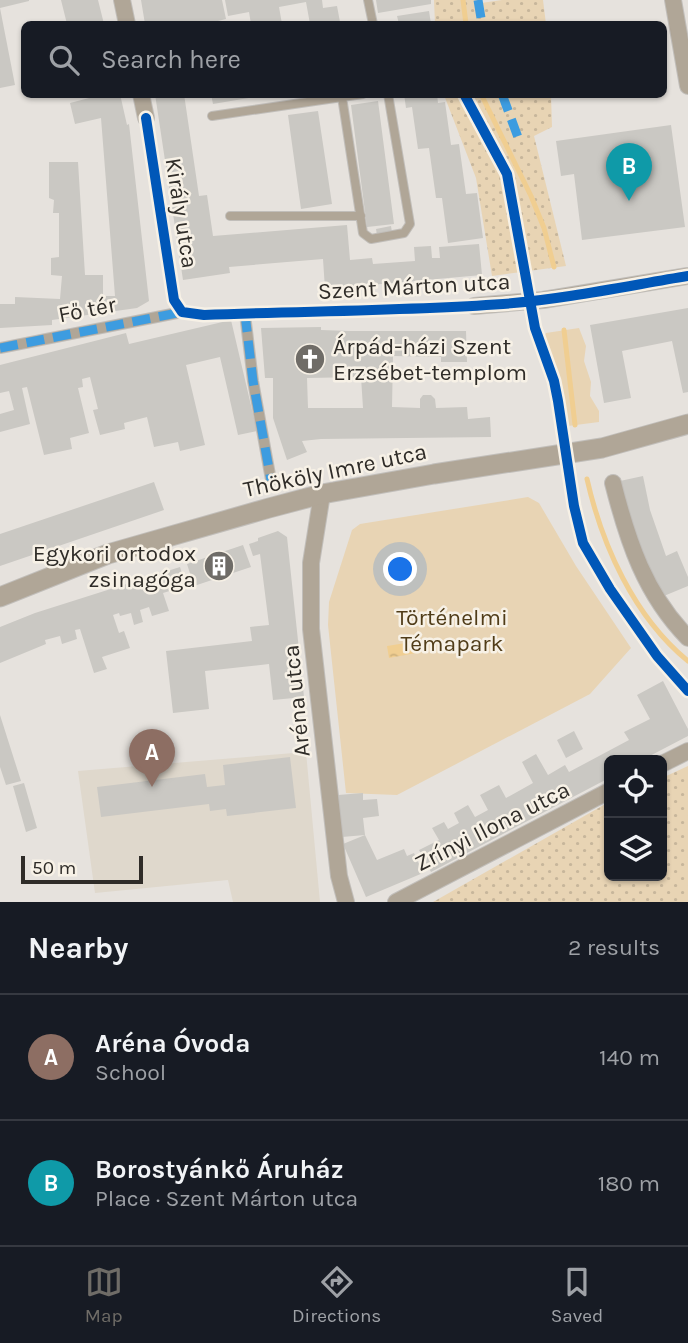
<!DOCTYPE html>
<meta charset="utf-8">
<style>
:root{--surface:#171b24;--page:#20242c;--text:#f1f3f6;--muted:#9ea1a6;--line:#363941;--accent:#6f6c67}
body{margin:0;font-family:Karla,sans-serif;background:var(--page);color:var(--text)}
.controls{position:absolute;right:21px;bottom:21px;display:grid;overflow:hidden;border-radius:10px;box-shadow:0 2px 5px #0004}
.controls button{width:63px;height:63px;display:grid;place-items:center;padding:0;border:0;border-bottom:2px solid var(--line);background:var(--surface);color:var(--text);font:35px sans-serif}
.scale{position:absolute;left:21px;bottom:18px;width:122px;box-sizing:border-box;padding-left:7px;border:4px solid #2f2c28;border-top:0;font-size:19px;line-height:24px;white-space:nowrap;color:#2f2c28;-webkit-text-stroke:5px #f7f1e6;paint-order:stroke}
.you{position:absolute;left:401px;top:570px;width:24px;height:24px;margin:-18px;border:5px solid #fff;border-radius:50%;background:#1a73e8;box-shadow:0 0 0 10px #1a73e833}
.badge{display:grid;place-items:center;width:46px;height:46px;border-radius:50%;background:var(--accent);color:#fff;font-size:23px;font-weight:700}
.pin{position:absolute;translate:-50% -58px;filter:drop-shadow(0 2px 4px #0008)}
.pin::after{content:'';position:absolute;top:37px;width:24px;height:21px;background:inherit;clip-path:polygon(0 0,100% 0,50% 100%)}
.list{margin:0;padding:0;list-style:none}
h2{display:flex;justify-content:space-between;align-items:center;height:91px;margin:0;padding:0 28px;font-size:30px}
h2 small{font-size:23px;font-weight:400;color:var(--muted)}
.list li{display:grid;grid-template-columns:46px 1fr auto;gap:21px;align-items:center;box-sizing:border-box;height:126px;padding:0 28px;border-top:2px solid var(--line)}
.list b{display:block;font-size:26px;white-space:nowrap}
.list p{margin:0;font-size:23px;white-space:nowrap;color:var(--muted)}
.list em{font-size:23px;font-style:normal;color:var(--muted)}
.icon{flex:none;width:38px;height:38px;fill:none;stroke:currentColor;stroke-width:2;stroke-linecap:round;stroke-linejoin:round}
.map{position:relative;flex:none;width:688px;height:902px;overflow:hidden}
.search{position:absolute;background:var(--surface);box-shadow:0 2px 5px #0004;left:21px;right:21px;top:21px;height:77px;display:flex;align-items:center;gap:18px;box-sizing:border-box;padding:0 24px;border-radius:10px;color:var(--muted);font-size:26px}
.sheet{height:343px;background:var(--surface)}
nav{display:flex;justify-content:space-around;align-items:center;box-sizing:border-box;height:98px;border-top:2px solid var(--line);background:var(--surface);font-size:19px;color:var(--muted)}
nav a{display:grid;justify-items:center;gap:4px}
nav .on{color:var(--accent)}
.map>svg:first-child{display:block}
.built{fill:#dfd8cc}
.grass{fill:#e8d4b4}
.park{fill:url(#park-dots)}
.water{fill:url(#water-ripples)}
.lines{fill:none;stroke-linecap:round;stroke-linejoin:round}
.stream{stroke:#f0ce91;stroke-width:5}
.building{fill:#cac8c3;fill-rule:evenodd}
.service-casing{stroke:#c1beba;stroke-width:10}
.pedestrian-casing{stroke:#c1beba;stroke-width:12}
.minor-casing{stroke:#c1beba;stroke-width:18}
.tertiary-casing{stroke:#c1beba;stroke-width:21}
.service{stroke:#b0a697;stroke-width:8}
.pedestrian{stroke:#b0a697;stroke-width:10}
.minor{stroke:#b0a697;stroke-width:16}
.tertiary{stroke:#b0a697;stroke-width:19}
.quiet{stroke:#3d9ce0;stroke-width:9;stroke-dasharray:18 9;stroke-linecap:butt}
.cycleway-casing{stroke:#f7f1e6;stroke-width:15}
.cycleway{stroke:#0057b8;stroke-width:10}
.labels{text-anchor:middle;stroke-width:5;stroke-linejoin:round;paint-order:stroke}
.street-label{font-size:23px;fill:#2f2c28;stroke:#f7f1e6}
.poi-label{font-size:23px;fill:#2f2c28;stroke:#f7f1e6;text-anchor:start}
.park-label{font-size:23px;fill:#503c18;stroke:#f7f1e6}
</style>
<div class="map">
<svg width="688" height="902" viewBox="0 0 688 902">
<defs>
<pattern id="park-dots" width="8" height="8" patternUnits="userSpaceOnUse" patternTransform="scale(1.75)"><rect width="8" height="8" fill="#e8d4b4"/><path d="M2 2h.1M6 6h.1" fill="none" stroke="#c7b69b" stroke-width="1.8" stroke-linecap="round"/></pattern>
<pattern id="water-ripples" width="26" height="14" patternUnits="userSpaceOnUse" patternTransform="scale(1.75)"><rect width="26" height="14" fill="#f0ce91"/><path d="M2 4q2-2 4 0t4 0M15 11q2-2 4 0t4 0" fill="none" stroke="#ceb17d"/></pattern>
</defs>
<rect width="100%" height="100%" fill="#e6e2dd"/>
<!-- built -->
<path class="built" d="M306,752L320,902H233L228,880L95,893L78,771Z"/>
<!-- grass -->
<path class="grass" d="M579,328L586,346L584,361L591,382L590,396L599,411V422L568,426C564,394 557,367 544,338L546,333Z
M528,497L539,503L576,566L631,648L590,694L397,795L346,793L328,625L329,602L352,530L360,524Z"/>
<!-- park -->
<path class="park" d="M434,0H480L481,3L502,0H543L546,24H435Z
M444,95H551L552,127L534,136L566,266L492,276L476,178Z
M688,766V902H433L609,802V876H662V778Z"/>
<!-- water -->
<path class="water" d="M418,641L421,652L389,658L387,646Z"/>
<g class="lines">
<!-- stream -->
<path class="stream" d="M463,0L466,24
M481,94L531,196L544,228L554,267
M564,330L575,425
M587,479C602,545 634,617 688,661"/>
</g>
<!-- building -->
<path class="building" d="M0,0H29V1L0,8Z
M61,0H98L104,24H67Z
M141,0H222L226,19L218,21L219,24H145Z
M225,0H322L323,8L337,6L340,22L310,24L306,2L279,7L282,24H251L249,12L228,16Z
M376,0H431V4L378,13Z
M0,8L15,85L0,88Z
M429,11L431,24H399L397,16Z
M92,94H120L127,125L129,124L149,301L137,308L52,320V325L0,328V304H15V297L60,299L62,276L51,275V258L59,257V213H53L54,200L49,198V162H78L85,275H103V296H115L101,118L75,124L70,103L93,97Z
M155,94H184L199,196L207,195L213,236L347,225L350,260L372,258L373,264L415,261L414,247L431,246L432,258H440L439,247L479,244L482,275L325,289L323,259L229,267L230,273L183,280Z
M211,94H260V96L213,104Z
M404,94H437L438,103L445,102L451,145L459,144L466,194L477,193L483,238L448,243L442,198H436L429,148L418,149L412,107L406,108Z
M378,101L394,224L367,227L351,105Z
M318,111L332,204L301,209L288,115Z
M671,125L685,227L582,240L574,174L561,176L556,141Z
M391,226L392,232L377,235L376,229Z
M688,308V392L683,393L672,341L622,351L631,398L604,403L590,325Z
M231,320L257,431L238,435L220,357L186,365L205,445L180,451L178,442L154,447L147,417L124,423L125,429L100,435L93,410L98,409L90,377L82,379L83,387L78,388L89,433L70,438L72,449L44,455L27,387L22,388L30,424L0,432V414L14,410L9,391L0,393V365L126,333L129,344Z
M321,327V330L350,331H466L467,362H441V357L393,356L392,407L420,408V399L423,395H431L435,399L436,408L467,407L468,419L490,417L491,437L321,439L302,441L307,452L287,460L273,418V378H265L261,328ZM361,377L363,408H308L307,378Z
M643,476L650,510L666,556L677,551L688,577V586L659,598L629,516L620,481Z
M154,482L164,510L0,566V534Z
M278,531L287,537L304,697L273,700L269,664L205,671L209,709L173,713L166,651L252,641L250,627L269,625L260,554L253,556L249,544L258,541V538Z
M243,545L251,567L194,586L187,564Z
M180,567L186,586L163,593L169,611L152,616L149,607L140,610L143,622L134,625L131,613L120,616L119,613L113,615L119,633L124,631L130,648L102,657L107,669L94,673L80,629L75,630L77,639L62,644L60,636L45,640L46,644L0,663V627L35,613Z
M663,681L688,729V736L642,760H609V778L431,872L419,850L439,840L432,828L444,822L448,829L459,823L454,813L468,805L475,817L488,810L480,795L499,785L506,798L533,783L522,762L536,754L548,775L565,765L569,772L629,740L624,732L650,719L637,695Z
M0,715L21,781L6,785L0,767Z
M574,731L583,749L566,758L557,740Z
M290,757L296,808L227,816L226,809L210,811L209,804L101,817L97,787L205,774L207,787L225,785L223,765Z
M24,783L37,828L26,832L13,786Z
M363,793V800L377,799L379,816L363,818L365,835L377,860L404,849L407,856L414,853L423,873L366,897L343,844L365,835L342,837L338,795Z"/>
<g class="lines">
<!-- service casing -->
<g class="service-casing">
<path id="service" d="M368,0L373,24
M363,94L342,97L363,233L371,239L404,233L410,224L388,94
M212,116L342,97
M230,216H361"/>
</g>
<!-- pedestrian casing -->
<g class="pedestrian-casing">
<path id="pedestrian" d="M245,314L253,381L271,480
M0,348L182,312"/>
</g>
<!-- minor casing -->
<g class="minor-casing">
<path id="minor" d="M122,0L127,24
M673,0L688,86
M141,94L146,118
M474,306L543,300L688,276
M613,483C628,542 645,594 688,638
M322,494L311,563V629L339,876L346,902
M662,764L688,751
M396,902L609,791"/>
</g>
<!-- tertiary casing -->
<g class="tertiary-casing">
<path id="tertiary" d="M0,597L108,554L269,508L322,494L434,474L602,448L688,424"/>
</g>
<!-- service -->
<use href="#service" class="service"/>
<!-- pedestrian -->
<use href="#pedestrian" class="pedestrian"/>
<!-- minor -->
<use href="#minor" class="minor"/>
<!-- tertiary -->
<use href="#tertiary" class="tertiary"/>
<!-- quiet -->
<path class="quiet" d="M478,0L482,24
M502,94L519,140
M245,314L253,381L271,480
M0,348L182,312"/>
<!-- cycleway casing -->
<g class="cycleway-casing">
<path id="cycleway" d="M464,94L507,174L535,328L554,381L558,401L574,506L583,543L610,589L657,656L688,691
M146,118L174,300L182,312L204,315C304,311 404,311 503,304C565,299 627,286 688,276"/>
</g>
<!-- cycleway -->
<use href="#cycleway" class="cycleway"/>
</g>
<!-- icons -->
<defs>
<g id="church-disc" transform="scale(1.575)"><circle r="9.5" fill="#6f6c67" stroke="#f7f1e6"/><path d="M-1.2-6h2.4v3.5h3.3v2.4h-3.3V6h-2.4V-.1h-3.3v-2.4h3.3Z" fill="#fff"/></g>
<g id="building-disc" transform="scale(1.575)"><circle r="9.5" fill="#6f6c67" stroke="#f7f1e6"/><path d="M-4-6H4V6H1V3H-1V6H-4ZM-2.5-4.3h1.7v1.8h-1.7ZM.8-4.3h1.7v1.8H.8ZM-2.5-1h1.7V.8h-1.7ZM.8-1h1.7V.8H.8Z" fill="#fff"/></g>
</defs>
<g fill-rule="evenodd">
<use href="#church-disc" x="310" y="359"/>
<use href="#building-disc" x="219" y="566"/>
</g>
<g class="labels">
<!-- street labels -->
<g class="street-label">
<text transform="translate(182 213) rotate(81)" y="8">Király utca</text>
<text transform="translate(414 286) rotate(-3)" y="8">Szent Márton utca</text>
<text transform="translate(87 309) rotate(-11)" y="8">Fő tér</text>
<text transform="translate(335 470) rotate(-12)" y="8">Thököly Imre utca</text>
<text transform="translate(296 701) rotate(-96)" y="8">Aréna utca</text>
<text transform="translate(492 826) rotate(-27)" y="8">Zrínyi Ilona utca</text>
</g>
<!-- poi labels -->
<g class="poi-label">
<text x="333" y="354">Árpád-házi Szent<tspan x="333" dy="26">Erzsébet-templom</tspan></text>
<text x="196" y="561" text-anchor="end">Egykori ortodox<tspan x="196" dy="26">zsinagóga</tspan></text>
</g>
<!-- park labels -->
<g class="park-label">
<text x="452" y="625">Történelmi<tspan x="452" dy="26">Témapark</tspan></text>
</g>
</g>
</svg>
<div class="controls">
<button><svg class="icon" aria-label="locate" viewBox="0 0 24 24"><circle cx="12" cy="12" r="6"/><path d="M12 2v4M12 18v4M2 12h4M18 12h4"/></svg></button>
<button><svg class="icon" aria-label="layers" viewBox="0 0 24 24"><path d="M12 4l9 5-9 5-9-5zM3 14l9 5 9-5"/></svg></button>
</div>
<div class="scale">50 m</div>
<div class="you"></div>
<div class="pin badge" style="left:152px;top:787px;background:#8d6e63">A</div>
<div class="pin badge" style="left:629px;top:201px;background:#0f9aa8">B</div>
<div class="search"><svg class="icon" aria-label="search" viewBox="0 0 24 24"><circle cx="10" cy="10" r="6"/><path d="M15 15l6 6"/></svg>Search here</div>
</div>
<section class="sheet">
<h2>Nearby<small>2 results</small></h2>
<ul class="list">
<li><span class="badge" style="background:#8d6e63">A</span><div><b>Aréna Óvoda</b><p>School</p></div><em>140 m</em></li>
<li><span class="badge" style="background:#0f9aa8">B</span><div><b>Borostyánkő Áruház</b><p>Place · Szent Márton utca</p></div><em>180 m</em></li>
</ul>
</section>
<nav>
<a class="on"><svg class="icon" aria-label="map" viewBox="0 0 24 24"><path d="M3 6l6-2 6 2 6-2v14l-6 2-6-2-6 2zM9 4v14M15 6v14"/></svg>Map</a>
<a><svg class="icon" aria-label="directions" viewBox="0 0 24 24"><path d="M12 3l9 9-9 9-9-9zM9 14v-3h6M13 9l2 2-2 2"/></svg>Directions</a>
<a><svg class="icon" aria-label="saved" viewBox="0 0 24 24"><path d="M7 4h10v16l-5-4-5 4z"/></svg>Saved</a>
</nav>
